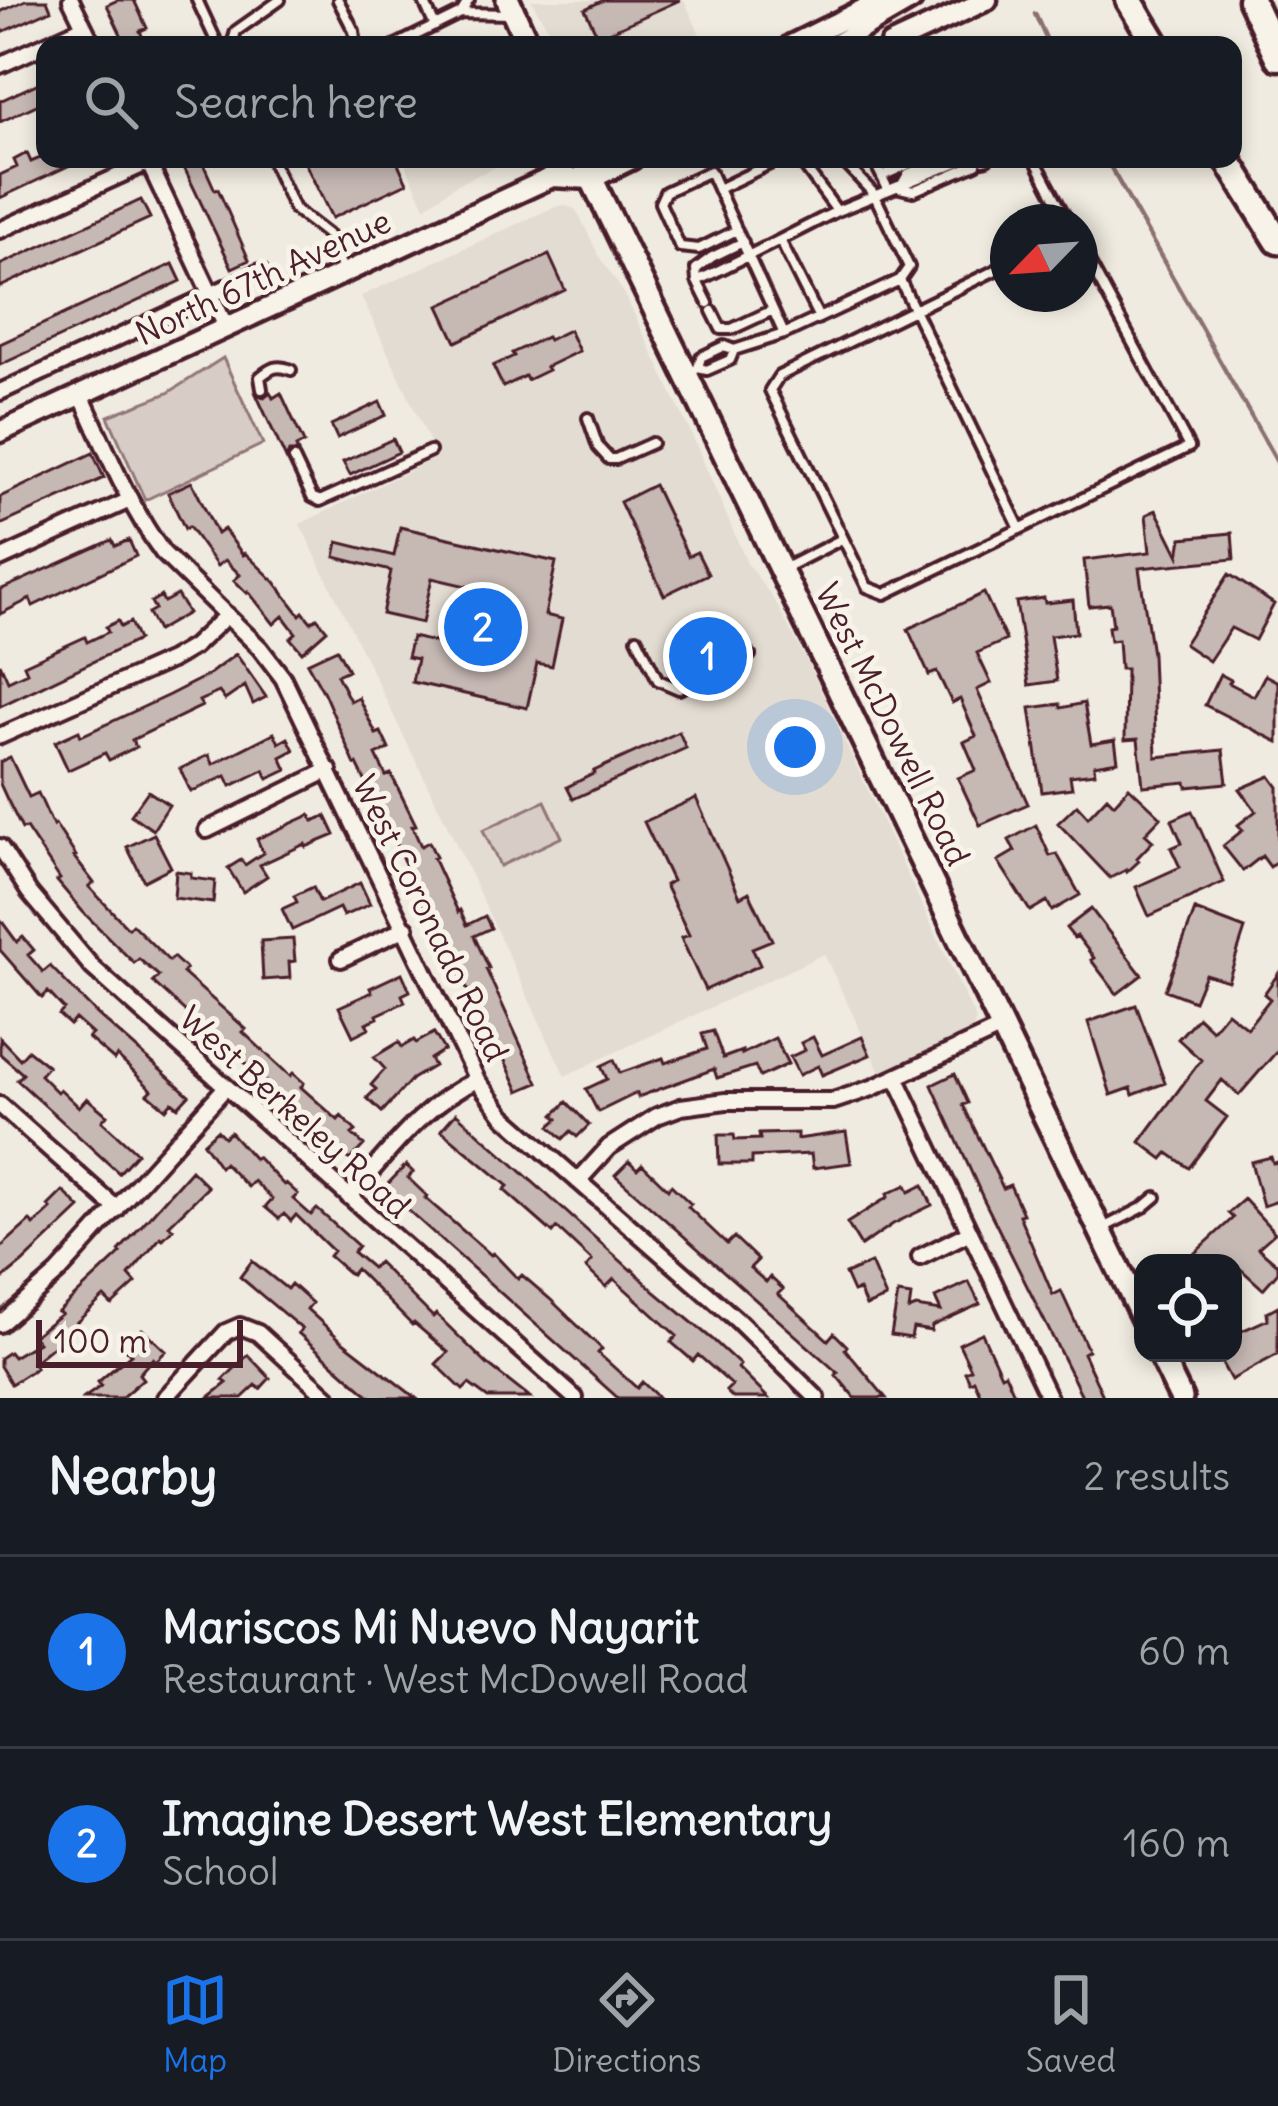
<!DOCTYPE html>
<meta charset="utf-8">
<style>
:root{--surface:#171b24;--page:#242831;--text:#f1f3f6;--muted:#9ea1a6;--line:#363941;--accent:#1a73e8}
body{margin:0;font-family:Delius,sans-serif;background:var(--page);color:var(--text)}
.controls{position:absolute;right:36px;bottom:36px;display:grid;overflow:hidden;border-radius:24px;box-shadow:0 6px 18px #0003}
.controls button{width:108px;height:108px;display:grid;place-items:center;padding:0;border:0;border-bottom:3px solid var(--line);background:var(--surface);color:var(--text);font:60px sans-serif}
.compass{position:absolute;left:990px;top:204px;width:108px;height:108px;border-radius:50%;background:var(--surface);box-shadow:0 6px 18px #0003;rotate:245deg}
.scale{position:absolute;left:36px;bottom:30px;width:207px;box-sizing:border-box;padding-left:12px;border:6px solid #4a1f2b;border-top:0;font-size:33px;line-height:42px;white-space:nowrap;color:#4a1f2b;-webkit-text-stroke:9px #f7f3e8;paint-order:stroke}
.you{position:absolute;left:795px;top:747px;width:42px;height:42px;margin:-30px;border:9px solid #fff;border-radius:50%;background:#1a73e8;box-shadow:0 0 0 18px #1a73e833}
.badge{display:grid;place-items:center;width:78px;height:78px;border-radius:50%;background:var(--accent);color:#fff;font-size:39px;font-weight:700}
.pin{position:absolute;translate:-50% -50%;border:6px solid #fff;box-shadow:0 3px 12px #0006}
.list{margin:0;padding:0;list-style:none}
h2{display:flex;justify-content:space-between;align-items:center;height:156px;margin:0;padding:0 48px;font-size:51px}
h2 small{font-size:39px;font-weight:400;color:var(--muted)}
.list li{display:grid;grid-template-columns:78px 1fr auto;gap:36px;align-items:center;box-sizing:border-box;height:192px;padding:0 48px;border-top:3px solid var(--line)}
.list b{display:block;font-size:45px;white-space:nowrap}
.list p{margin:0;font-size:39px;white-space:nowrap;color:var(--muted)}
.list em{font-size:39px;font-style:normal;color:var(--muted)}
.icon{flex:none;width:66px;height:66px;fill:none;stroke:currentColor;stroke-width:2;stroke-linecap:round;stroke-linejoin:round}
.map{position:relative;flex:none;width:1278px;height:1398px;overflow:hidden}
.search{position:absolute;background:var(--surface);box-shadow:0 6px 18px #0003;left:36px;right:36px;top:36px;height:132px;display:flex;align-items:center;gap:30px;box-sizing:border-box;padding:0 42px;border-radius:24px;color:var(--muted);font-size:45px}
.sheet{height:540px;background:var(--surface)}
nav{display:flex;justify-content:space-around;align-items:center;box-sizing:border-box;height:168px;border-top:3px solid var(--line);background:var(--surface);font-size:33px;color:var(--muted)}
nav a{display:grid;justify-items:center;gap:6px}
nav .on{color:var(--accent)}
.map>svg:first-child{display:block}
.built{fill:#e3dcd2}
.green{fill:#d8cdc6;stroke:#917678;stroke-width:3}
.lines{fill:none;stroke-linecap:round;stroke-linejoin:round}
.stream{stroke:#8b6f72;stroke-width:4.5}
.building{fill:#c6b8b3;stroke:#4a1f2b;stroke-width:3}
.lane-casing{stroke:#4a1f2b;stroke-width:16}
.street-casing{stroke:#4a1f2b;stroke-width:22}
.secondary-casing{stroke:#4a1f2b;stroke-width:27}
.primary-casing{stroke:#4a1f2b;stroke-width:30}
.highway-casing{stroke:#4a1f2b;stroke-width:33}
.lane{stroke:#f7f3e8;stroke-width:8}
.street{stroke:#f7f3e8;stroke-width:14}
.secondary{stroke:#f7f3e8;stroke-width:18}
.primary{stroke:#f7f3e8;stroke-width:21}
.highway{stroke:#f7f3e8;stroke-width:24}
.labels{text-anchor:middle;stroke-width:10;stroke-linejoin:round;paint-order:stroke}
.street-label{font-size:33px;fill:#4a1f2b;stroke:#f7f3e8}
</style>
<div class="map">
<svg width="1278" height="1398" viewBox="0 0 1278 1398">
<rect width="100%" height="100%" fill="#f0ebe0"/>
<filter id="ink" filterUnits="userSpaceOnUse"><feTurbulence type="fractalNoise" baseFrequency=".00833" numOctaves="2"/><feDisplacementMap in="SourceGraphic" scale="24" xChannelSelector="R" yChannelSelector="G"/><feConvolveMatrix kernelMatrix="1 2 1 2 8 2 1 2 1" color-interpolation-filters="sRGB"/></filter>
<g filter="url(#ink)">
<!-- built -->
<path class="built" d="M531,0H684L705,45H558Z
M403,159H523L495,167L456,185L425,207Z
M564,205L575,209L580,217L600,258L624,293L692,435L747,563L775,601L808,663L976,1020L972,1031L881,1074L824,954L565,1076L450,831L300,524L437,457L361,296L554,207Z"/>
<!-- green -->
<path class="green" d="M223,358L263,444L145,500L108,416L168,393Z
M545,801L562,837L500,866L483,830Z"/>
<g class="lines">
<!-- stream -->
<path class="stream" d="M1035,14L1049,45
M1106,159L1278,464"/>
</g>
<!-- building -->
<path class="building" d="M26,0H47L51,10L0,33V12Z
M118,0H134L147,28L140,31L146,45H126L107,5Z
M604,0H680L598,37L585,9Z
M45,80V101L0,122V101Z
M27,153L31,162L45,156V159H83L0,198V175L17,167L14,160Z
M180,159H201L215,190L218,189L249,260L232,268Z
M314,159H396L407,183L332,218L305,163Z
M141,200L150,218L0,287V265Z
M549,255L565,290L456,342L439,306Z
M173,264L181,281L0,365V344Z
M569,330L579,351L546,367L548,370L527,380L525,376L503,387L493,366L514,356L512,353L546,337L548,340Z
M270,392L273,398L281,393L304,443L296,447L298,452H289L286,459L256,394L264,397Z
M380,402L386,415L337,438L331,425Z
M393,439L399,452L350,475L343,462Z
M93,453L104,478L0,525V497Z
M192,482L217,534L224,529L243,555L245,553L275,582L300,615L303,612L311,622L317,618L327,630L302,652L290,638L296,633L283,616L274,624L248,591L247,593L234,580L240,575L225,560L217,566L189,527L185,529L168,493Z
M654,485L688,556L697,552L708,574L664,595L620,502Z
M1156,510L1179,556L1182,538L1232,533L1234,559L1139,568L1152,654L1156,757L1223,750L1227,783L1187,787L1186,782L1143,786L1138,739L1125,740L1126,669H1120L1118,640L1110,641L1108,627L1113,626L1110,604L1089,606L1084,560L1150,552L1146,515Z
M400,527L556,562L545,615L562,619L552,666L537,663L527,708L412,682L417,659L407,657L412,637L474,651L488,591L432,578L422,623L382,614L391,571L335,557L338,542L394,556Z
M112,540L115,546L129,540L136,556L33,606L30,599L0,614V590Z
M1229,574L1274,604L1255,640L1231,628L1209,661L1184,644Z
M984,593L1006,640L977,653L991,683L977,690L1028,804L980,825L958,778L976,770L964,742L976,736L960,699L952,703L937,672L929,675L908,629Z
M177,595L188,613L157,631L148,613L155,609L151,602L161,596L164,602Z
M1044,598L1045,603L1073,600L1076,633L1050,636L1057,681L1029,685L1016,602Z
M118,621L121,627L130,622L138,640L0,706V663L8,681L27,672L24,665L85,637L87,642L108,632L106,627Z
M718,632L730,656L690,674L683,658L691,654L687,646Z
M337,649L348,670L337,675L350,701L358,697L376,734L381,732L389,749L376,755L386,776L391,774L416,825L412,826L421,846L429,842L436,857L433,858L458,912L460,910L467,925L485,916L491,928L474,936L489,968L486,969L538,1083L519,1091L500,1050L496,1053L444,939L441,940L392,836L357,764L355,765L324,693L307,663Z
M236,654L266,697L253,704L245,686L225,700L219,692L199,701L202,706L132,740L136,747L109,760L105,753L68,770L55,742L79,731L81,736L169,695L208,675Z
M1220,674L1231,680L1229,683L1254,696L1265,675L1278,682V742L1205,705Z
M1084,703L1091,744L1115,740L1118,761L1094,765L1095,773L1070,776L1072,788L1042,792L1030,708L1060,704L1061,708Z
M679,732L686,748L573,799L567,787L595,773L594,771Z
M274,733L279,743L288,738L294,750L281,757L287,770L268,779L264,770L231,786L226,776L191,792L180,769L209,755L213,764Z
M10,757L29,797L38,793L53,826L55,824L76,856L74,857L94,883L89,887L128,928L132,924L169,961L173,957L186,969L183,973L246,1029L243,1032L290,1076L293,1073L304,1083L301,1087L338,1120L341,1116L356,1131L352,1134L364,1145L350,1160L198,1019L196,1021L153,982L159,976L139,959L134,963L83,912L57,881L60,879L26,828L22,829L6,797L0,784V762Z
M1270,776L1278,787V861L1270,867L1262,856L1243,871L1223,846L1243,830L1238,825L1256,811L1240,789Z
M1129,787L1161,817L1145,834L1153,841L1137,858L1139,861L1127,872L1126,870L1110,878L1058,823L1077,805L1088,817L1107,797L1114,804Z
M148,791L169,805L153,830L131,815Z
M696,798L740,897L749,892L772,940L752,948L760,965L705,990L681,938L689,935L665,885L672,881L644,822Z
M1192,811L1224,882L1149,916L1136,887L1180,867L1171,848L1182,843L1172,820Z
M310,815L313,821L326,816L335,835L306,847L305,844L260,865L267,876L243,892L228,868L241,860L245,865L263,853L257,839Z
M1036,825L1050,856L1057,854L1080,895L1052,911L1047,901L1030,911L998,861L1015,851L1009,840Z
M154,834L171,867L144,881L127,847Z
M176,871L191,873V878L215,881L213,903L174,898Z
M360,883L370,904L343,916L339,908L292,930L282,909L297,902L294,896L313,887L320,902Z
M1091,909L1142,975L1117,994L1091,960L1094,958L1077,936L1074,938L1066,928Z
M1195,910L1245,929L1228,981L1205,974L1194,1001L1165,990Z
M0,919L17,942L23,937L34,950L28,955L43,972L50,966L97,1014L189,1095L178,1107L172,1102L166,1109L148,1094L152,1090L117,1056L114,1060L88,1038L92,1034L75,1019L70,1025L59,1015L64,1009L48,992L42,998L0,950Z
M293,939L295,961L289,962L290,978L263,980L261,941Z
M402,973L410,991L402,995L405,1002L377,1015L378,1018L366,1023L369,1028L353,1036L339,1007L372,992L370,988Z
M1278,974V1050L1239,1095L1222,1080L1206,1101L1227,1117L1189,1168L1168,1153L1163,1159L1140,1142L1201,1060L1178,1039L1198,1017L1212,1030L1227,1012L1247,1028L1270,999L1264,994Z
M1136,1005L1165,1083L1133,1095L1131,1088L1111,1095L1088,1022Z
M713,1031L723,1058L742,1051V1054L775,1038L788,1064L760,1077L755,1066L717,1078L714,1069L638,1097L637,1093L598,1112L586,1089L607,1079L601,1066L614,1060L620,1073L663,1058L665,1063L707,1049L702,1034Z
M434,1033L444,1050L430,1059L434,1066L412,1079L382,1112L367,1098L376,1089L371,1085L385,1069L374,1057L399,1042L402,1047L414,1040L416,1043Z
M813,1037L822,1055L862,1037L870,1055L822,1075L818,1066L799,1075L790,1057L805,1050L801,1043Z
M0,1038L20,1059L28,1050L48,1066L40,1075L57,1092L60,1089L79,1107L87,1098L107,1115L102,1121L137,1153L119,1173L17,1080L23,1074L0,1054Z
M955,1074L968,1103L963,1105L1003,1188L1010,1185L1023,1214L1019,1215L1053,1295L1061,1291L1088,1350L1083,1353L1104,1398H1083L983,1198L932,1085Z
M567,1102L589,1125L577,1137L571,1131L563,1139L550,1126L558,1119L554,1115Z
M456,1113L631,1270L632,1269L654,1291L712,1339L740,1365L738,1368L768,1398H733L726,1391L732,1385L698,1355L693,1361L671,1342L677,1336L614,1279L606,1287L586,1268L592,1261L557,1228L553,1233L504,1190L508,1186L441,1130Z
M217,1130L224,1137L230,1132L254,1159L257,1157L284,1185L286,1183L298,1194L293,1199L311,1215L317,1209L358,1246L353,1252L372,1268L378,1262L433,1317L436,1314L487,1364L530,1398H488L469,1384L463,1390L436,1364L448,1352L414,1323L412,1325L356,1269L351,1275L329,1256L333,1251L296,1215L291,1221L284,1214L279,1219L265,1207L272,1199L254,1181L248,1187L224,1163L220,1167L203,1143Z
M846,1132L851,1163L813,1168L811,1154L752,1157V1164H719L718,1135H734L735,1140L760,1139L759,1134L797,1133V1139Z
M1271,1157L1273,1163L1278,1162V1201L1263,1206L1251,1162Z
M629,1161L637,1169L642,1164L668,1189L671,1185L691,1204L688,1207L727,1244L734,1237L758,1260L750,1268L766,1282L770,1277L783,1289L778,1294L828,1340L834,1333L847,1346L845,1349L886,1398H855L836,1375L838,1373L615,1175Z
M406,1165L413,1172L408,1178L427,1196L425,1198L491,1255L493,1253L518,1279L522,1275L550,1299L602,1349L598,1353L637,1388L642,1382L659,1398H618L409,1211L384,1188Z
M191,1170L208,1187L169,1225L173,1229L163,1239L161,1237L129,1275L136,1283L112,1305L104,1297L65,1333L67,1335L32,1363L36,1368L11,1384L0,1366V1358L9,1352L13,1357L38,1342L33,1336L61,1314L58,1312L121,1253L119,1251Z
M906,1185L909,1192L923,1185L932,1205L893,1224L861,1246L847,1223L888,1197L887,1194Z
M63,1191L80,1208L22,1263L0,1281V1248L30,1221L34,1225L51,1209L48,1206Z
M1244,1199L1275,1233L1258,1248L1278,1265V1272L1263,1289L1234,1263H1184L1233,1218L1228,1213Z
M252,1261L287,1289L291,1284L312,1303L307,1309L342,1341L416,1398H373L364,1391L298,1333L302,1329L240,1277Z
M871,1263L886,1298L866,1306L859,1290L853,1292L845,1274Z
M969,1282L980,1304L932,1326L931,1331L913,1328L911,1338L891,1335L898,1294L911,1296L909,1310L916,1307L941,1311L935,1298Z
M1278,1306V1354L1231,1380L1216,1353H1233V1335L1268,1319L1267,1312Z
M142,1329L166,1351L156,1361L153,1358L139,1374L143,1379L121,1398H84L101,1386L98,1382L131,1354L124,1348Z
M982,1333L1001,1375L1005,1373L1016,1398H982L974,1380L970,1382L965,1372L971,1369L959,1344Z
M248,1355L270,1378L260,1389L256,1385L242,1398H208L227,1383L223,1380Z"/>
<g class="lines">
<!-- lane casing -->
<g class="lane-casing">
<path id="lane" d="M197,0L218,45
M338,0L354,31L356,45
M423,0L435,26
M469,0L461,13L512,14
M232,45L236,31L280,0
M396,45L461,13
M271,159L294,209L329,236L344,272
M780,159L718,189L784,334
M799,159L837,211L780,240L819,318
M841,159L874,194L909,267L900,280
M873,159L888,189
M944,159L908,174L900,188L913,191L976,164
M984,160L987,159
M1038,165L1068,222
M882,176L920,159
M718,189L710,171L665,192L660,203L680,247L699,249L737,230
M837,211L965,159
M1008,264L779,376L770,390L867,587L885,594L1189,447L1080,245
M697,281L780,240
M708,303L697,281L696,269L712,257L743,242
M712,311L721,329H732L773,310
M734,350L784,334L900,280L1020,529
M692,372L698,368L701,357L724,346L734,350L730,360L707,370L698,368
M262,389L260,377C271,368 277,364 291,370
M588,418L598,447L609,459H616L652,443
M294,459L312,497L320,501L430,451
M783,569L842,539
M637,638L658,680L679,689L750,655
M1101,1229L1144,1207L1156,1197"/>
</g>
<!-- street casing -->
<g class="street-casing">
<path id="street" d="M71,0L93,45
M0,65L84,27
M147,159L226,327
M0,230L149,162
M0,392L260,272
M81,395C106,449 128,505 163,553L260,648L283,678L477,1080L504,1116L737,1320L817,1398
M0,559L130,500
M0,736L171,660L193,647L227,615
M207,830L329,770
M0,847L29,892L92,967L575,1398
M341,959L406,928
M896,1077L1049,1398
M0,1105L117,1209
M578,1181L609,1147L657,1116L681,1107L726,1101H833L872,1088L1004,1027
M349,1197C388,1153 423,1104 477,1080
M920,1257L968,1233
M0,1324L58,1273L225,1088
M165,1398L226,1332L240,1326L258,1333L329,1398"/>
</g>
<!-- secondary casing -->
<g class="secondary-casing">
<path id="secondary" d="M791,45L882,0
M834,45L912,0
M890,45L987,0
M552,177L591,179L632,159
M0,432L552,177L570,159"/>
</g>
<!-- primary casing -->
<g class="primary-casing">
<path id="primary" d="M508,0L528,45
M582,159L1143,1319
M1159,1353L1181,1398"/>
</g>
<!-- highway casing -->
<g class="highway-casing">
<path id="highway" d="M1129,0L1156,45
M1251,0L1278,57
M1227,159L1278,241"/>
</g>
<!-- lane -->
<use href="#lane" class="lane"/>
<!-- street -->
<use href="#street" class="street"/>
<!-- secondary -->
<use href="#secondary" class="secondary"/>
<!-- primary -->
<use href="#primary" class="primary"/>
<!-- highway -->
<use href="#highway" class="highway"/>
</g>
</g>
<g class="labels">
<!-- street labels -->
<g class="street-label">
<text transform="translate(263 277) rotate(-25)" y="12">North 67th Avenue</text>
<text transform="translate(893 724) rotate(64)" y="12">West McDowell Road</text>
<text transform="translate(431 918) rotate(64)" y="12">West Coronado Road</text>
<text transform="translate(295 1112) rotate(42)" y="12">West Berkeley Road</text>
</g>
</g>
</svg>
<div class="controls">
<button><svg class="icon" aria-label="locate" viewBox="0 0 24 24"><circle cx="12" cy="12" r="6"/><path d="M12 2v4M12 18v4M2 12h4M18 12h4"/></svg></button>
</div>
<svg class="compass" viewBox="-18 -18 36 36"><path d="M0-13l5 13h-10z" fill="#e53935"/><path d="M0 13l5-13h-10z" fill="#9ea1a6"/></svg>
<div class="scale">100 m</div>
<div class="you"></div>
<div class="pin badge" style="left:708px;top:656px">1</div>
<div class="pin badge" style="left:483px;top:627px">2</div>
<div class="search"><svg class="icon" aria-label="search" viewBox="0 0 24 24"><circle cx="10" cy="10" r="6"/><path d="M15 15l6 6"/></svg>Search here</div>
</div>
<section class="sheet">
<h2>Nearby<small>2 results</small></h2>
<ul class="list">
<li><span class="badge">1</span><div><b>Mariscos Mi Nuevo Nayarit</b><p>Restaurant · West McDowell Road</p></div><em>60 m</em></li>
<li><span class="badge">2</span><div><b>Imagine Desert West Elementary</b><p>School</p></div><em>160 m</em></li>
</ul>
</section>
<nav>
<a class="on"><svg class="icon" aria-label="map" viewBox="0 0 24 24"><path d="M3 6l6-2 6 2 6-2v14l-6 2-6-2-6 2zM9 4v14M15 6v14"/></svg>Map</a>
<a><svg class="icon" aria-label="directions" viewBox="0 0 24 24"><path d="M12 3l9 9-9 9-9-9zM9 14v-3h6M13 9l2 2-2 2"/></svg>Directions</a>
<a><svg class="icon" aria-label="saved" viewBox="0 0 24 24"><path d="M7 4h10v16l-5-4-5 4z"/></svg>Saved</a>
</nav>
